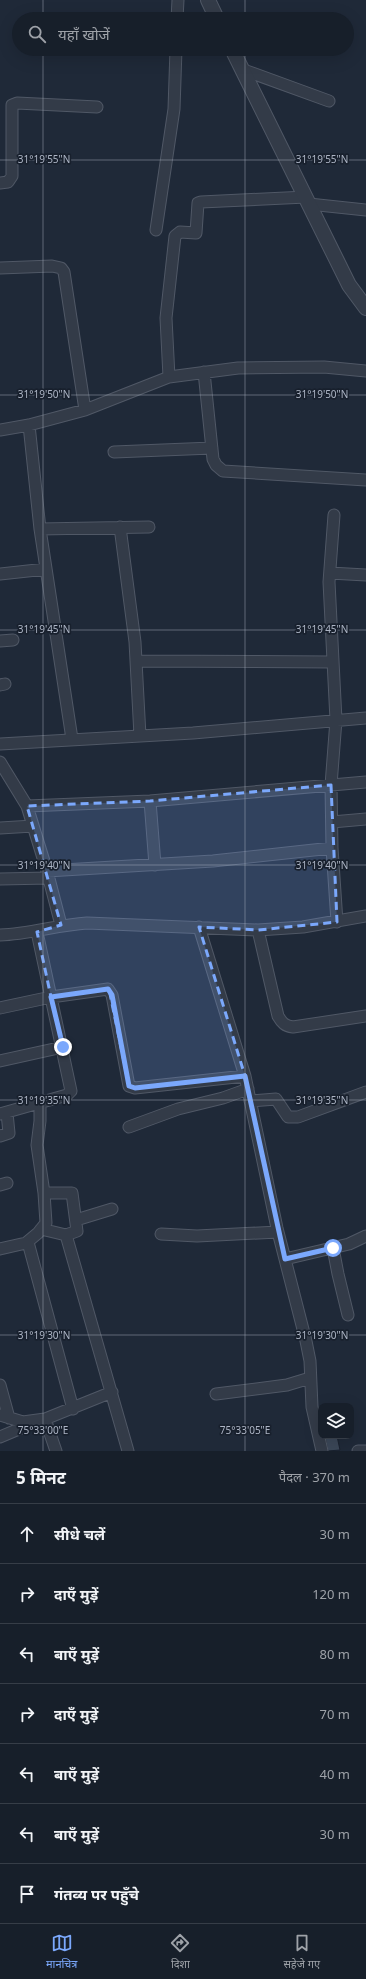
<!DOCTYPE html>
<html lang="hi">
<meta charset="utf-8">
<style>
:root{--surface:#171f2a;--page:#242c36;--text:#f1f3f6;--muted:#9ea2a8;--line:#363d47;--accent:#7ba8fc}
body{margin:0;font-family:"Noto Sans","Noto Sans Devanagari",sans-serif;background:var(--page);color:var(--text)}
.controls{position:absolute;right:12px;bottom:12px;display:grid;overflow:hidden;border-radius:8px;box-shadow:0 4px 16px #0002}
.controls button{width:36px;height:36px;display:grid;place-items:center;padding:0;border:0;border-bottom:1px solid var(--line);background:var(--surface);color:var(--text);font:20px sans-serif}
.stop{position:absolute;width:12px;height:12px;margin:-9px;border:3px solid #7ba8fc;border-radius:50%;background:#fff}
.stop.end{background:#7ba8fc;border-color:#fff;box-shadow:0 1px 4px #0008}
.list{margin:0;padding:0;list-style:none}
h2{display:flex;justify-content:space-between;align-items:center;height:52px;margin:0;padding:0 16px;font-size:17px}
h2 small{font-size:13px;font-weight:400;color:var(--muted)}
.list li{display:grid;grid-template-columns:26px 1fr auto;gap:12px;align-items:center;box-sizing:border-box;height:60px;padding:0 16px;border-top:1px solid var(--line)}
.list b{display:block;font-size:15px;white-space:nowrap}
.list em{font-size:13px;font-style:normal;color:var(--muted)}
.icon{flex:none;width:22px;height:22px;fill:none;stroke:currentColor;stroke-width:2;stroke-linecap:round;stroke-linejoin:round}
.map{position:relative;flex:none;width:366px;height:1451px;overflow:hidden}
.search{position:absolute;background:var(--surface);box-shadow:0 4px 16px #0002;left:12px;right:12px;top:12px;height:44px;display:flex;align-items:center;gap:10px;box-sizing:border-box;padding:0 14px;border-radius:22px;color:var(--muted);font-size:15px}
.sheet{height:472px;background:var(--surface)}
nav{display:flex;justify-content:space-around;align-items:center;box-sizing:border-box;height:56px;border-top:1px solid var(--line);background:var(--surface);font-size:11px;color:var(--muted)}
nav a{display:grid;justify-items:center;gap:2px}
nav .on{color:var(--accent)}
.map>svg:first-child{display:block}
.building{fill:#3b4758;stroke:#1a222f}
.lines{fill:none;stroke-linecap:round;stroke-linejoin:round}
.minor-casing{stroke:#505866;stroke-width:13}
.tertiary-casing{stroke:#505866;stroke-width:16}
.minor{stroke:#333b48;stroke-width:11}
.tertiary{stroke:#333b48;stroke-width:14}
.route{stroke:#7ba8fc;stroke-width:5}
.marked{fill:#7ba8fc;fill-opacity:0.2;stroke:#7ba8fc;stroke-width:3;stroke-dasharray:8 5;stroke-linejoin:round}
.ticks{fill:none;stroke:#adb5c5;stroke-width:1;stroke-opacity:0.45}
.ticks-label{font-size:10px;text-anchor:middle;fill:#adb5c5;stroke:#18202d;stroke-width:3.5;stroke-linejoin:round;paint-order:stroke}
</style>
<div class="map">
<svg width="366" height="1451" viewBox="0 0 366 1451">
<rect width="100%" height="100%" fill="#1f2938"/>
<!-- building -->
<path class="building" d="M337,1436L340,1450L328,1451L325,1437Z"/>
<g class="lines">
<!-- minor casing -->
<g class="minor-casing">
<path id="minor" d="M177,19L178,0
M241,69L329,101
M0,183L8,182L12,176V105L17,103L97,107
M309,204L366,210
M156,230L174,109L176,49
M0,268L52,266L61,268L64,272L85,410
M204,372L213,459L216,465L223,471L366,480
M169,377L166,318L175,236L180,232L196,233L198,203L201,202L306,197
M29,425L40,529L72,739
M0,430L29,425L85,410L169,377L238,368L324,367L366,371
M114,452L212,448
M334,515L329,582L336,720L331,785L332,848L337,922
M120,527L135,642L140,736
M40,529L149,527
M330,573L366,575
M0,574L46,569
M0,641L13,640
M136,661L333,662
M0,685L5,684
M0,744L193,733L366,718
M0,762L27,806L47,871L61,925
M150,801L155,865
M27,806L150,801L366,782
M332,822L366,819
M0,828L33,826
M47,871L213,861L332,848
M0,879L49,878
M199,927L245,1076L277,1228L306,1341L310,1361L312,1407L322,1451
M258,930L278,1016C282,1023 285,1026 293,1027L366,1016
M0,935C30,934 57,925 87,923L258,930L303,927L366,916
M0,1008L51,997L108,989L112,995L129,1086L135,1088L245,1076
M0,1061L63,1047
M250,1101L276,1099L288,1117H298L366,1092
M0,1114L67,1095L71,1091L37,932
M129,1127L178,1109L223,1098L248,1089
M0,1136L9,1133L7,1113
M0,1185L7,1183
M44,1193H72L77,1231L66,1235L128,1451
M76,1220L112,1209
M41,1229L66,1235
M161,1234L197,1236L278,1232
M26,1243L29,1246L73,1409
M333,1248L338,1274L348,1315
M0,1249L26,1243L38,1233L46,1223L44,1193L37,1145L40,1121V1103
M285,1259L349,1244L366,1236
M0,1385L9,1418
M216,1394L287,1385L310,1378
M0,1415L23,1422L45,1419L112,1392
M45,1419L56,1451
M0,1437L19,1429L32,1422
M358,1451H366"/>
</g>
<!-- tertiary casing -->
<g class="tertiary-casing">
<path id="tertiary" d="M208,0L217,19
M232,49L349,285L366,308"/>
</g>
<!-- minor -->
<use href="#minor" class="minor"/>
<!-- tertiary -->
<use href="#tertiary" class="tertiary"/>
</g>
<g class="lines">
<!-- route -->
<path class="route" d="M63,1047L51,997L108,989L112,995L129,1086L135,1088L245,1076L285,1259L333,1248"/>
</g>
<!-- marked area -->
<path class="marked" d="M331,785L337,922L258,930L199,927L245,1076L135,1088L129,1086L109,989L51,997L37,932L61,925L27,806L150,801Z"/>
<!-- ticks -->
<path class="ticks" d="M43,0V19M245,0V19M43,49V1451M245,49V1451M0,160H366M0,395H366M0,630H366M0,865H366M0,1100H366M0,1335H366"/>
<g class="ticks-label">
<text x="44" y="163">31°19'55"N</text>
<text x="322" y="163">31°19'55"N</text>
<text x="44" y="398">31°19'50"N</text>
<text x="322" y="398">31°19'50"N</text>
<text x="44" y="633">31°19'45"N</text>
<text x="322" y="633">31°19'45"N</text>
<text x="44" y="869">31°19'40"N</text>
<text x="322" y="869">31°19'40"N</text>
<text x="44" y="1104">31°19'35"N</text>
<text x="322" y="1104">31°19'35"N</text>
<text x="44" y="1339">31°19'30"N</text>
<text x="322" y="1339">31°19'30"N</text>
<text x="43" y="1434">75°33'00"E</text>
<text x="245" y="1434">75°33'05"E</text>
</g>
</svg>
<div class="controls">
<button><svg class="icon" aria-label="layers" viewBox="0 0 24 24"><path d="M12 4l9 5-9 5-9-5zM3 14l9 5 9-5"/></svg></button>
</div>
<div class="stop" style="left:333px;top:1248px"></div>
<div class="stop end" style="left:63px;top:1047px"></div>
<div class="search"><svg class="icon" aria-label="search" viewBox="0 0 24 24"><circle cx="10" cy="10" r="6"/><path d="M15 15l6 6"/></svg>यहाँ खोजें</div>
</div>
<section class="sheet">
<h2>5 मिनट<small>पैदल · 370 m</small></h2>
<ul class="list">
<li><svg class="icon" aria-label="ahead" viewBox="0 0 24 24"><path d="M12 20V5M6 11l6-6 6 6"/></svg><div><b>सीधे चलें</b></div><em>30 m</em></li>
<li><svg class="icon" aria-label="right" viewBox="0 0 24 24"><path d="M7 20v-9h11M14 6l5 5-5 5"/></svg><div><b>दाएँ मुड़ें</b></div><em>120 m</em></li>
<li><svg class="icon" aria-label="left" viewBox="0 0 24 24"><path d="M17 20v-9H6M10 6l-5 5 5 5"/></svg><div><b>बाएँ मुड़ें</b></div><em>80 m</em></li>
<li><svg class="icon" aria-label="right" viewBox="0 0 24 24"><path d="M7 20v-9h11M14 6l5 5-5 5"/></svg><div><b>दाएँ मुड़ें</b></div><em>70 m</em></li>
<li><svg class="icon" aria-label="left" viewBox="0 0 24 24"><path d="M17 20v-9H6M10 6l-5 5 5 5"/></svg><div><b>बाएँ मुड़ें</b></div><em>40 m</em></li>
<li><svg class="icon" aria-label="left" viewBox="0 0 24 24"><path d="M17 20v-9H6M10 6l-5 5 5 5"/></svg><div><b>बाएँ मुड़ें</b></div><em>30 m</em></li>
<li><svg class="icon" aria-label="arrive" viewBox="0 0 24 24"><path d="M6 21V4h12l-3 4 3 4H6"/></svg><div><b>गंतव्य पर पहुँचे</b></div></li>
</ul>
</section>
<nav>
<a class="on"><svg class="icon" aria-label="map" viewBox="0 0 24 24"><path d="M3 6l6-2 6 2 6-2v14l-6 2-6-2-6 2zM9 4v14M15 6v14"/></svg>मानचित्र</a>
<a><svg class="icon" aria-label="directions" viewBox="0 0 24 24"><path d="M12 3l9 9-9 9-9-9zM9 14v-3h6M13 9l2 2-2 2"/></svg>दिशा</a>
<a><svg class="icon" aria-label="saved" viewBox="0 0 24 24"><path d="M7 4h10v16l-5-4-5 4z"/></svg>सहेजे गए</a>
</nav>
